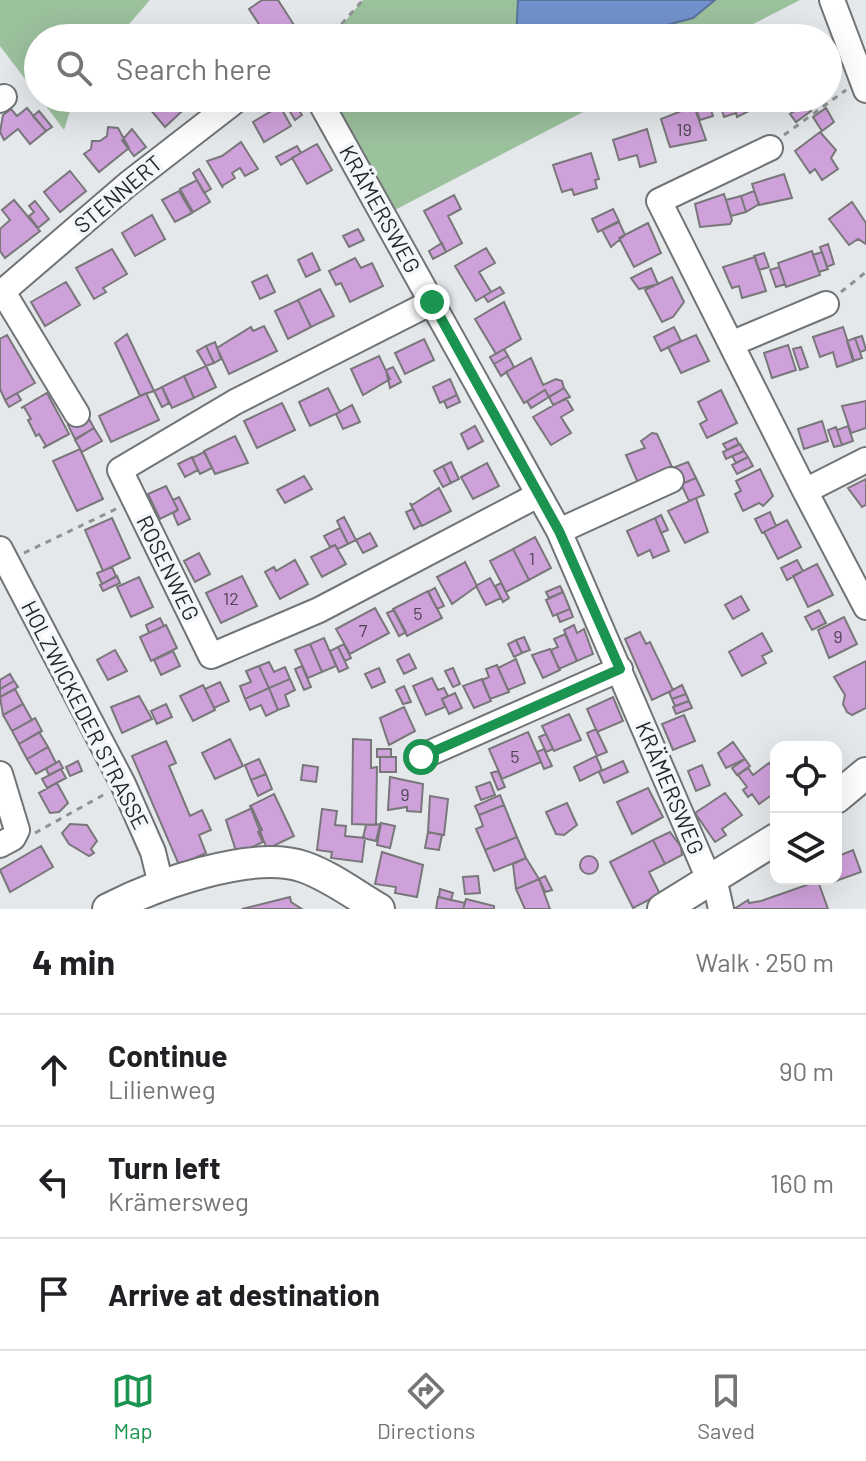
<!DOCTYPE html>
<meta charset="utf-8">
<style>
:root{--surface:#fff;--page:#f6f6f6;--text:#202124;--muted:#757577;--line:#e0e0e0;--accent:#1c9451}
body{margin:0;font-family:Barlow,sans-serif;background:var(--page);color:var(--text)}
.controls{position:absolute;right:24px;bottom:24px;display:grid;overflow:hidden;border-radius:16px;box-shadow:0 8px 32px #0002}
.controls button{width:72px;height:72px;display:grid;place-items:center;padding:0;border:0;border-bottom:2px solid var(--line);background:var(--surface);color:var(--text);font:40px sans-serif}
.stop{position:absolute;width:24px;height:24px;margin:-18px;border:6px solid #1c9451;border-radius:50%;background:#fff}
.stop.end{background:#1c9451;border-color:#fff;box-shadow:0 2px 8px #0008}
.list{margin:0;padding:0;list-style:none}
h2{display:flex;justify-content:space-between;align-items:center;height:104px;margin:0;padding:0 32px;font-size:34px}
h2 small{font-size:26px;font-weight:400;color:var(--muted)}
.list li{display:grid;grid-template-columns:52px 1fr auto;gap:24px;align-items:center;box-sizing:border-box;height:112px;padding:0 32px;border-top:2px solid var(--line)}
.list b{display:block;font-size:30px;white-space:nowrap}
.list p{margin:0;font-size:26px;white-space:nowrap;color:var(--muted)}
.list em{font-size:26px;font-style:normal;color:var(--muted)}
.icon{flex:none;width:44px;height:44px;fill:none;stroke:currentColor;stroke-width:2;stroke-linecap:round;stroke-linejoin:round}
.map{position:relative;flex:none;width:866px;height:909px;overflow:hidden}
.search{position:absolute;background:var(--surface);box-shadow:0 8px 32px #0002;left:24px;right:24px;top:24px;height:88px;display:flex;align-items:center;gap:20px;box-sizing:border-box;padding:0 28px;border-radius:44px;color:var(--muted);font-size:30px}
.sheet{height:440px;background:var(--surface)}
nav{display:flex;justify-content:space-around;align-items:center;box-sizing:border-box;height:112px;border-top:2px solid var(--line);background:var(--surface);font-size:22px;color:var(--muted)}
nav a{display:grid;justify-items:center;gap:4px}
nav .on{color:var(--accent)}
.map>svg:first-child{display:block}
.green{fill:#9cc19d}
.water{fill:#7292cd;stroke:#5b729b;stroke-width:2}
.building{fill:#cfa1db;stroke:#79777a;stroke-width:2}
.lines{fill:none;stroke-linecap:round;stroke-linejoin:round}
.minor-casing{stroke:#717477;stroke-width:28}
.major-casing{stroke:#717477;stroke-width:34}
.path{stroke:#909395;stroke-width:3;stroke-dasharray:6 6;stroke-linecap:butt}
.minor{stroke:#fff;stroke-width:24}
.major{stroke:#fff;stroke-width:30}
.route{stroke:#1c9451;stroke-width:10}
.labels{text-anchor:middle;stroke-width:7;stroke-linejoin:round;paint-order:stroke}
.number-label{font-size:18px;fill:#504554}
.street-label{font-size:22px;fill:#252627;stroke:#f2f5f9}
</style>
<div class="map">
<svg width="866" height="909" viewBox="0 0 866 909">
<rect width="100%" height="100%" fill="#e4e8eb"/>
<!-- green -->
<path class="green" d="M0,0H150L117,38H38V96L0,46Z
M363,0H518L517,35L516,38H331Z
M715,0H800L726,38H642C669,22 690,21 715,0Z
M40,98H74L64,130Z
M330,98L492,101L610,98L391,212Z"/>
<!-- water -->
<path class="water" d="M518,0H715L693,18L663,26L642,38H516Z"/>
<!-- building -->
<path class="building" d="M262,0H278L294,25L268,38L249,9Z
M163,98H192L194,100L165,127L150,109Z
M692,98H707L713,116L700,120Z
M718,98H752L755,108L737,117L736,113L724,117Z
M292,99L302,115L295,120L285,103Z
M806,103L811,111L796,122L790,114Z
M280,106L291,126L264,142L253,122Z
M694,106L706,140L670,147L661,119Z
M27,108L46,131L30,144L18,129L4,140L0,132L3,115L11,109L17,116Z
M826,108L834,122L822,131L813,117Z
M39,111L52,127L46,131L33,116Z
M108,127L118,128L129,148L99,172L84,154L91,149L92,141H100L107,136Z
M132,129L146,147L134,156L122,140Z
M647,129L656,162L640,167L637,155L619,160L613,140Z
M820,132L836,150L831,158L838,169L822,180L815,169L810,173L795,151Z
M241,142L258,169L245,176L240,168L232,173L235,178L222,186L223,188L207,161L222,156Z
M317,144L332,170L307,184L292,158Z
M297,146L301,153L281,165L276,157Z
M591,153L599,179L595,180L597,188L574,195L572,189L562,192L553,165Z
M199,169L211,189L204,193L193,173Z
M70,171L86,191L60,212L44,192Z
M784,174L792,198L759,205L752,184Z
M197,180L210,202L193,212L180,189Z
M179,191L192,213L175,222L162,200Z
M754,191L759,204L746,212L741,196Z
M724,194L732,220L730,224L700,227L695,204Z
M454,195L461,209L448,216L462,243L446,252L424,211Z
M741,196L746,212L731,216L726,200Z
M14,200L40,231L5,258L0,251V229L10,220L2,210Z
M35,201L49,219L38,228L29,216L34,212L29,206Z
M852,202L866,223V244L858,239L849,245L829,219Z
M613,209L619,221L598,232L592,219Z
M152,215L165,239L135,256L122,233Z
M619,222L625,235L611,247L602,230Z
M648,223L661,253L634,267L619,238Z
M358,229L364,240L349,247L343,236Z
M442,243L446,252L433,259L429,251Z
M828,244L834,264L827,267L820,247Z
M486,248L495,263L479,272L491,292L476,301L455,266Z
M112,249L127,274L103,288L106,292L94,299L76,268Z
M812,251L820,275L786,287L778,263Z
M822,252L828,269L819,272L813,255Z
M312,253L320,270L306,277L298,260Z
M764,253L769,267L759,270L754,256Z
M755,257L766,291L742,298L739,286L732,288L723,267Z
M355,258L361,268L372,263L383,286L350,302L341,283L336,285L329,271Z
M779,267L785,284L776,287L770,270Z
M651,268L658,284L639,289L631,278Z
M267,275L275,292L260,299L252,282Z
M672,277L684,302L673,317L662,322L645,290Z
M66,282L80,305L45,326L31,302Z
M500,287L504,293L488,302L484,296Z
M320,289L334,316L311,327L298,300Z
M298,300L311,327L288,339L275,311Z
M504,302L521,339L496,354L475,319Z
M264,326L277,351L229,374L217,348L251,327L253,331Z
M674,327L681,341L661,351L654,337Z
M843,327L854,361L837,367L833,352L820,357L813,337Z
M127,334L154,391L140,396L115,343Z
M7,335L35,383L5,400L0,389V339Z
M696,335L709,361L681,373L668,347Z
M862,336L866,350L860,352L855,338Z
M855,338L862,358L853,361L847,341Z
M424,339L434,360L405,374L395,353Z
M215,342L221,359L214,363L206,346Z
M788,345L796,370L772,378L764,353Z
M206,346L214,363L206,366L197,351Z
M801,347L808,367L800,370L793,349Z
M504,349L508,356L494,364L490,357Z
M379,356L390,379L363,395L351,369Z
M508,356L514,367L501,376L494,364Z
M531,358L543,385L556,379L562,381L564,388L549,397L545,390L524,403L506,372Z
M206,366L216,387L194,398L184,376Z
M393,367L401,382L390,388L386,370Z
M184,376L194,398L172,408L162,387Z
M450,379L457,395L440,403L433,387Z
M162,387L169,403L162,407L154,391Z
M328,388L340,412L310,426L299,402Z
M564,388L570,397L553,405L549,397Z
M545,390L549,397L531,408L527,401Z
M721,390L737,423L707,438L700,424L707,420L698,402Z
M17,393L21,400L9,407L5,400Z
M47,393L69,434L43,448L46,446L39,434L36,436L28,420L31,419L24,407L21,408Z
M146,393L159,420L111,442L99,416Z
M457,395L460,402L447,408L444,401Z
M566,398L573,410L561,417L571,433L551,445L533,417Z
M866,401V428L851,433L842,406Z
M282,403L295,430L257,448L244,421Z
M352,405L360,422L343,429L336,414Z
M87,415L94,428L75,439L68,425Z
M822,421L828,441L804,449L798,429Z
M475,426L483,441L468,449L461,434Z
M848,426L853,441L842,445L837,430Z
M836,427L842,445L834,447L828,430Z
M94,428L102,441L82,452L75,440Z
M652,433L657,434L672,467L638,483L626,455L645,448L641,441Z
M235,436L248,463L215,474L204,451Z
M736,438L739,444L727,450L723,444Z
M740,444L744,451L726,459L723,452Z
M80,449L103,499L77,511L53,461Z
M744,451L748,457L736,463L732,456Z
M204,452L212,468L200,474L192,458Z
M192,457L198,470L185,477L178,464Z
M748,457L753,466L737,474L732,465Z
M451,462L459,479L451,483L443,466Z
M688,462L696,478L682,484L675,467Z
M487,463L499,486L473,499L461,477Z
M443,466L451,483L443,487L434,471Z
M760,469L773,496L763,506L759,503L743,511L735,494L741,491L736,481Z
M304,476L312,489L285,503L277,490Z
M696,478L704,495L689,501L681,484Z
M866,479V505L862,507L848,488Z
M166,486L178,510L160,519L148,494Z
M439,488L451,511L422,526L410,503L412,505Z
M179,497L190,519L178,525L173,513L178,510L173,500Z
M696,498L708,532L685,543L668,511Z
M413,509L421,525L414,529L406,512Z
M770,512L776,526L762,533L755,519Z
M661,515L668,530L661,533L655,518Z
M344,517L356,540L348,544L337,521Z
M112,518L130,558L103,571L85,530Z
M655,518L669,551L653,558L650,550L638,556L627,531Z
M787,520L801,547L778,559L764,532Z
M340,528L348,544L338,549L335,545L330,547L324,536Z
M370,533L377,546L363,553L356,540Z
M535,537L551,568L529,580L513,549Z
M335,545L346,564L322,577L311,557Z
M513,549L529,580L506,592L490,561Z
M199,553L210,574L195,582L184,561Z
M295,560L308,584L280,599L265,572L274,567L276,571Z
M797,560L803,571L787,580L781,568Z
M464,563L465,562L477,586L452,604L437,577Z
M817,564L833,595L808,607L793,576Z
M112,567L116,576L102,584L97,573Z
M117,576L120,583L103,591L100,585Z
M242,576L257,606L221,623L206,593Z
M139,577L153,607L131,617L117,587Z
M490,578L501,598L486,605L476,586Z
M501,583L509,598L503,602L495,586Z
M560,586L563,592L549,598L546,592Z
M435,588L444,606L437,609L428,592Z
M428,591L442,618L407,636L393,609Z
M563,592L570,609L553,616L546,600Z
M741,596L749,610L733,619L725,605Z
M375,608L389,633L350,654L336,629Z
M570,609L573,617L560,622L557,614Z
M394,610L406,632L399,636L387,613Z
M819,610L826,623L812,630L805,617Z
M844,617L857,644L829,658L818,630Z
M160,618L164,626L149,633L146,625Z
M166,625L177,648L151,661L140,637Z
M574,625L577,633L584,629L593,654L577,661L564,630Z
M640,632L646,644L650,642L673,690L652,700L625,639Z
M762,633L772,651L762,656L766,663L742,676L729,652Z
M565,634L577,661L559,669L551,650L558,647L554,639Z
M524,637L530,650L522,653L516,640Z
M324,638L336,666L322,672L310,644Z
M516,640L522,653L514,657L508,644Z
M310,644L322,672L308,678L295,650Z
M344,644L351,658L345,661L338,647Z
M338,647L348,668L339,672L330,651Z
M550,649L560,670L543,678L532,655Z
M115,650L127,671L108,680L97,660Z
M173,651L180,666L161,675L154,660Z
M409,654L416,668L404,674L397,660Z
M516,659L525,683L508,690L498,668Z
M866,661V708L852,715L847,712L843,704L845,695L834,677Z
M269,662L274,672L285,667L290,679L269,688L259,666Z
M497,665L509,692L490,699L482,680L489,677L486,669Z
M259,666L269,688L245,699L240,686L251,682L246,671Z
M302,666L311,687L304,690L295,669Z
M379,668L385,682L372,688L365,674Z
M453,668L460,684L453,687L445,671Z
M10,674L14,681L0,689V680Z
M432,678L438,690L444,688L448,696L442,699L445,707L426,715L413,686Z
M290,679L295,690L285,695L289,706L278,710L269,688Z
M482,679L491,701L474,708L463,686Z
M14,681L18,687L0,697V689Z
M220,682L229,701L214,708L205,689Z
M203,685L215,710L193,721L180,696Z
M682,685L686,694L672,699L669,692Z
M404,686L411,702L403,704L396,690Z
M269,688L278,710L266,716L261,705L250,710L245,699Z
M15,689L23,704L3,715L0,697Z
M455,693L462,708L449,714L442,699Z
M686,694L689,701L675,706L672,699Z
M139,696L152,719L122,733L111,707Z
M613,697L623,721L597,732L587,709Z
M689,701L692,708L676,714L673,707Z
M23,704L32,720L12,731L3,715Z
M166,704L172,717L157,724L151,711Z
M404,707L415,731L389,745L380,718Z
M569,714L581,740L554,751L542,726Z
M684,715L695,741L673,750L662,724Z
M35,718L42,731L19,744L12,731Z
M596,729L607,752L597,756L587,733Z
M39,732L48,747L27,759L19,744Z
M528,732L541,762L502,779L489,749Z
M546,734L553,749L546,752L539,737Z
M230,739L243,766L215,779L202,753Z
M353,739L371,740V768L377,767L376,825L352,824Z
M166,741L176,763L169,766L190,816L202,810L211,830L199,835L206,853L179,865L132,756Z
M733,742L745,759L726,768L718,753Z
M48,747L56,763L36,774L27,759Z
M377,749H391V757H377Z
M544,749L552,766L544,769L537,752Z
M596,756L602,770L580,781L574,767Z
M380,757H396V772H380Z
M259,759L266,774L251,780L245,765Z
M745,759L750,766L737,775L732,768Z
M59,761L63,768L49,775L46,769Z
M78,761L82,771L70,776L66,767Z
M623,761L628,772L604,783L599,772Z
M769,763L776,773V792L759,804L752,794L748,797L743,790L747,787L738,775L748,768L753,775Z
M303,765L318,767L316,782L301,780Z
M702,765L710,785L696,791L688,771Z
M61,769L66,778L47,788L42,779Z
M498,771L505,787L498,790L491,773Z
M266,774L272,789L258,796L251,780Z
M390,777L423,784L421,812L407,811V807L388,810Z
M490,782L495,795L481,800L476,787Z
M57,783L68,803L59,812L50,813L39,793Z
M648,788L663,817L632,834L617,802Z
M725,793L742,815L722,829L726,835L715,842L695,813Z
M274,794L294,836L267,849L250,806Z
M500,795L504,805L479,815L475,806Z
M430,796L448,799L444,835L428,832Z
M567,803L577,825L564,835L556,834L546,812Z
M504,805L517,837L485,850L476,829L483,826L479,815Z
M252,808L262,830L258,832L263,842L237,854L226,820Z
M322,809L337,811L335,825L346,826L345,836L365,838L362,862L331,858L332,852L317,850Z
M381,823L395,826L390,848L377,845Z
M70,824L87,825L97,841L91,849L94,853L89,856L69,844L62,833Z
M380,824L376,841L363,838L366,825Z
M428,832L442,835L439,850L425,848Z
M670,832L681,847L682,855L665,864L653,840Z
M517,837L526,858L494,871L485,850Z
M653,840L665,864L649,872L660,894L633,908L610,862Z
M41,846L53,867L10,892L0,870Z
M853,850L861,872L833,882L836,857Z
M382,852L423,865L417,897L395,893L396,887L375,884Z
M580 865a9 9 0 1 1 18 0a9 9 0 1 1-18 0Z
M526,858L539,879L516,889L513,864Z
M478,876L480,893L465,894L463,877Z
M545,876L552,890L545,892L539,879Z
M539,879L550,909H525L516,889Z
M818,881L828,909H734L748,900L749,903L761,901Z
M440,889L453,893L451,900L439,897Z
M290,897L291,902L302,909H242Z
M438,897L465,903L463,909H436Z
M466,899L494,906V909H463Z"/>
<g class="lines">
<!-- minor casing -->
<g class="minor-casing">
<path id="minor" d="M832,0L866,90
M318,98L559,531L705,870L717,891L721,909
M0,100L4,97
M770,148L659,201L805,491L866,460
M3,292L77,414
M0,294L128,184L239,98
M432,302L235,402L120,470L211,656L319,610L538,495
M733,343L826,304
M805,491L866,607
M559,531L671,480
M0,549L123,784L153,852L161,885
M421,757L620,669
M0,774L17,830L13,838L0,845"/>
</g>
<!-- major casing -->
<g class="major-casing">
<path id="major" d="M836,798L866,773
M108,909C155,885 252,849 304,867C330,876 355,895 379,909
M663,909L776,839"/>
</g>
<!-- path -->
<path class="path" d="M322,38L337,29L363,0
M784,135L846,90
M841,292L866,272
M24,553L118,508
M35,833L105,794"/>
<!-- minor -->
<use href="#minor" class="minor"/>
<!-- major -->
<use href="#major" class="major"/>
</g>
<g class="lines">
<!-- route -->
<path class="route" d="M421,757L620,669L559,531L432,302"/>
</g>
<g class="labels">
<!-- number labels -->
<g class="number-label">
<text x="684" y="136">19</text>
<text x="532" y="565">1</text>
<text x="231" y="605">12</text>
<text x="418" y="620">5</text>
<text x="363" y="637">7</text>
<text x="838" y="643">9</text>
<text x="515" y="763">5</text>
<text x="405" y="801">9</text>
</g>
<!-- street labels -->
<g class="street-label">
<text transform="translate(118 194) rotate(-40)" y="8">STENNERT</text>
<text transform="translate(380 209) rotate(61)" y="8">KRÄMERSWEG</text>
<text transform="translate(168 568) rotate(64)" y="8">ROSENWEG</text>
<text transform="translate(85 715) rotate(63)" y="8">HOLZWICKEDER STRASSE</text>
<text transform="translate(670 788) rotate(67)" y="8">KRÄMERSWEG</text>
</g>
</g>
</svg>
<div class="controls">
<button><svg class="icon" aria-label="locate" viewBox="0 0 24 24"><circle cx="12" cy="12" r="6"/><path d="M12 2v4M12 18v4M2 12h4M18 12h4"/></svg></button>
<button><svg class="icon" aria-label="layers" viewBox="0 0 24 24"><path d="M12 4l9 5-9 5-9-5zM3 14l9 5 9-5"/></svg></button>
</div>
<div class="stop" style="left:421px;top:757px"></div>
<div class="stop end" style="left:432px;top:302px"></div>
<div class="search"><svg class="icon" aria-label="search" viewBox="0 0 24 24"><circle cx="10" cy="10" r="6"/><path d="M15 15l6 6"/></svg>Search here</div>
</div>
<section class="sheet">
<h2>4 min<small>Walk · 250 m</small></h2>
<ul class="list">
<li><svg class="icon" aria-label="ahead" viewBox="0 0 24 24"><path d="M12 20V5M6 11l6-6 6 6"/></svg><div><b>Continue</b><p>Lilienweg</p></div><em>90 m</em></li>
<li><svg class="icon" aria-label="left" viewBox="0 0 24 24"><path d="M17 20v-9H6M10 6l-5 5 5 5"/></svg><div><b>Turn left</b><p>Krämersweg</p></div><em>160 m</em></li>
<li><svg class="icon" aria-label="arrive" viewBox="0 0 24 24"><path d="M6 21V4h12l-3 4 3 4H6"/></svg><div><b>Arrive at destination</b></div></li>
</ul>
</section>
<nav>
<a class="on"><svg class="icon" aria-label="map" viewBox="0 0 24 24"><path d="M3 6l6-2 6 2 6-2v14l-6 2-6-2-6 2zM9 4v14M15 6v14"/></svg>Map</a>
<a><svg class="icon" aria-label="directions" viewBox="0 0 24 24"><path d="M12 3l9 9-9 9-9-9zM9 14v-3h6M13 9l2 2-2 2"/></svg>Directions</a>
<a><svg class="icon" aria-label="saved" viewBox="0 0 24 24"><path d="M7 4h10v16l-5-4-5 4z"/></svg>Saved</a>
</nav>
